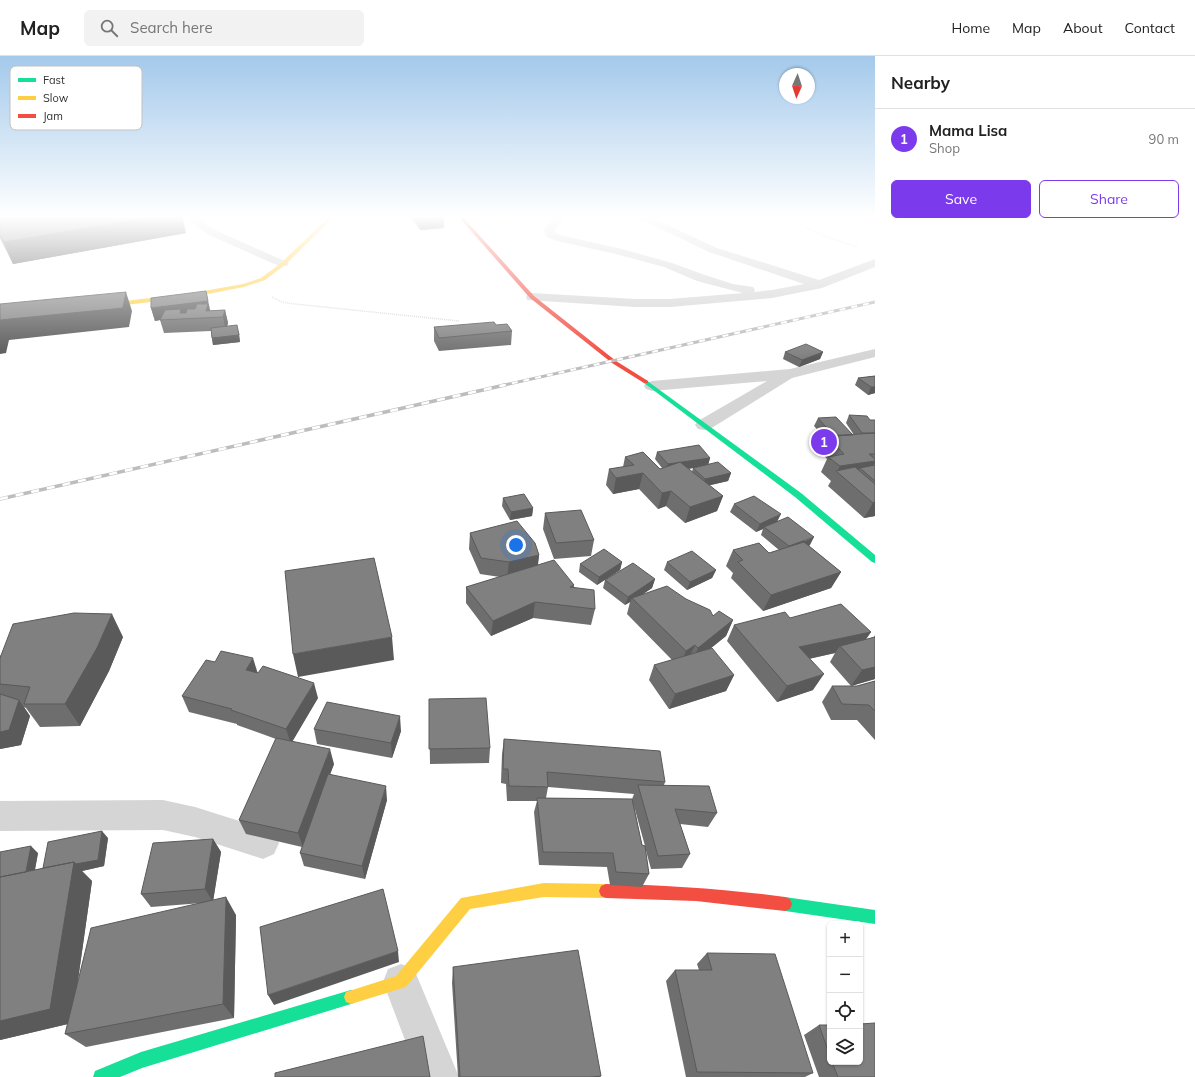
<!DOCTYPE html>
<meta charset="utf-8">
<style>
:root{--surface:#fff;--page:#f2f2f2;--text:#222;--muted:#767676;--line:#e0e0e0;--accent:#7c3aed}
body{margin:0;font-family:Mulish,sans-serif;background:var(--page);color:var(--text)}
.controls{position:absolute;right:12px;bottom:12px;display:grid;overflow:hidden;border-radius:6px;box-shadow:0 1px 3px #0004}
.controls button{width:36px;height:36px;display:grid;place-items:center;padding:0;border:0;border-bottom:1px solid var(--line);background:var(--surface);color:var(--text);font:20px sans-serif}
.compass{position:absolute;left:779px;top:12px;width:36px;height:36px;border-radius:50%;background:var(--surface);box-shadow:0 1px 3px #0004;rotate:183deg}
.you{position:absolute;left:516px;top:489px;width:14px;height:14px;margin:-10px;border:3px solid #fff;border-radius:50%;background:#1a73e8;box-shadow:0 0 0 6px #1a73e833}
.badge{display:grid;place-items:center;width:26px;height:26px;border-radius:50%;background:var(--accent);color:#fff;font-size:13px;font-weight:700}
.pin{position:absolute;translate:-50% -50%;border:2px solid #fff;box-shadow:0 1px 4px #0006}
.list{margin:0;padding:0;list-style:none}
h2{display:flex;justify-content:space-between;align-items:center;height:52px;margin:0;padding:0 16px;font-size:17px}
h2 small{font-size:13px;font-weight:400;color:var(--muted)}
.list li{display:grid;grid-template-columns:26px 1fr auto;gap:12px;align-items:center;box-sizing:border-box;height:60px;padding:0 16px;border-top:1px solid var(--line)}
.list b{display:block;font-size:15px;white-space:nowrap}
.list p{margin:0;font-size:13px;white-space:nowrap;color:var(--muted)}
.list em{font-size:13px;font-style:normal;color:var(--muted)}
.actions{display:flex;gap:8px;padding:12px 16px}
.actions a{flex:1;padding:9px 0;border:1px solid var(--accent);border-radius:6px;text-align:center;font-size:14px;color:var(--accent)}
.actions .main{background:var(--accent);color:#fff}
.icon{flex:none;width:22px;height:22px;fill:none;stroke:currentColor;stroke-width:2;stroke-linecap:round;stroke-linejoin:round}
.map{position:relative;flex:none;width:875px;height:1021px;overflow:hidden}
header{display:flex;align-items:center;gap:24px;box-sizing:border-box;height:56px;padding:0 20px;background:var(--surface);border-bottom:1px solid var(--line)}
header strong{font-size:19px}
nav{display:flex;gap:22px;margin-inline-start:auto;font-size:14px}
.search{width:280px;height:36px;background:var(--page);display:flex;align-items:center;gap:10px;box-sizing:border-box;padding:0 14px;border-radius:6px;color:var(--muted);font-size:15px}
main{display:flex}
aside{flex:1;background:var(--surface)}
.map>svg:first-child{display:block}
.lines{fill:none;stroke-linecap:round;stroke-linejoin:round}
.path{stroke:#d4d4d4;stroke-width:1.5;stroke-dasharray:1 1;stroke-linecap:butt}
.street{fill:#d5d5d5;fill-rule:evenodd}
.fast{fill:#16e098;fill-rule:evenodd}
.slow{fill:#ffcf43;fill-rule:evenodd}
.jam{fill:#f24e42;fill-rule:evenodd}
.rail-far1-casing{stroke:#bdbdbd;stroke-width:3}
.rail-casing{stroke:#bdbdbd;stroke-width:3.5}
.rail-far1{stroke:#fff;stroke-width:2;stroke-dasharray:6;stroke-linecap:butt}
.rail{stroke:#fff;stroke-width:2.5;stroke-dasharray:8;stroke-linecap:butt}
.wall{fill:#6e6e6e;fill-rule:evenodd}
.shaded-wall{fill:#5a5a5a}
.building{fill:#808080;stroke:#5a5a5a}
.key{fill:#fff;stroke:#c1c1c1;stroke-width:1}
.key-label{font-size:11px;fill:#313131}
</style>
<header>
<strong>Map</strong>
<div class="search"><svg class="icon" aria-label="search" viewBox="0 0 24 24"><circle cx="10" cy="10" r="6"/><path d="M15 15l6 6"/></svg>Search here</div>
<nav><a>Home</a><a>Map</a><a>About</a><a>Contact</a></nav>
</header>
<main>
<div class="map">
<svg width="875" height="1021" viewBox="0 0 875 1021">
<rect width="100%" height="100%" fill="#fff"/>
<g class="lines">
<!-- path -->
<path class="path" d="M778,159L824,180L857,191
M272,241L282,246L295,248L459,265"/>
<!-- street -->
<path class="street" d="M181,159H193L217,175L287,206L289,208L287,210H279L209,179Z
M556,159H568L554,174L556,177L564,180L622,193L672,207L705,219L733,228L753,231L755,234L754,236L772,234L804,228L709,196L632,159H646L717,192L819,224L875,203V211L822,232L772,242L670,251H635L527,244L526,241L527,238L532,237L635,243H670L743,237L697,225L664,211L616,198L557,185L547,181L544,174Z
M875,293V301L792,322L710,373L704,374L698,373L695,369L698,365L767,325L652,335L646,333L644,330L646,327L652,325L790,313Z
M163,744L195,751L274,776L279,787L274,798L263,803L195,781L163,774L0,775V745Z
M401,908L414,913L459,1021H419L383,926L388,913Z"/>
<!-- fast -->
<path class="fast" d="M646,324L801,437L875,499V507L872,506L795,441L644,327L643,326Z
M785,841L875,854V868L785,855L780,853L778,848L780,843Z
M351,934L356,936L358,941L356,946L351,948L142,1012L120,1021H93L95,1015L141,996Z"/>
<!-- slow -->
<path class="slow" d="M331,159H336L285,209L265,224L244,231L192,241L100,252L97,250L100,248L192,237L243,228L261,222L281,207Z
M544,827L606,828L611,830L613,835L611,840L606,842L544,841L470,853L406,931L351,948L346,946L344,941L346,936L396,920L461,842Z"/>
<!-- jam -->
<path class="jam" d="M457,159H461L534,240L616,305L648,325V327H644L612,307L530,242Z
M606,828C666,829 726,833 785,841L790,843L792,848L790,853L785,855L696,845L606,842L601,840L599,835L601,830Z"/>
<!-- rail-far1 casing -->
<g class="rail-far1-casing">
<path id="rail-far1" d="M500,330L875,246"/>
</g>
<!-- rail casing -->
<g class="rail-casing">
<path id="rail" d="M0,443L505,329"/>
</g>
<!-- rail-far1 -->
<use href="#rail-far1" class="rail-far1"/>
<!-- rail -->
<use href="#rail" class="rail"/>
</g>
<!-- wall -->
<path class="wall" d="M0,159L186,177L13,208L0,182Z
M409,159H443L444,172L420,174Z
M151,252L211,255L225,254L228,267L227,270L239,276L240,286L213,289L211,275L164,277L160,264L155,265Z
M434,271L512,275L511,289L439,295L434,285Z
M785,296H823L820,303L799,311L783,303Z
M875,320V337L868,339L855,329L858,322Z
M849,359L870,364H875V460L864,462L828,430L831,425L821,416L827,403L820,395L826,383L814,370L818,362L854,379L846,367Z
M657,396L710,402L708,408L731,417L728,425L709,429L723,440L717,455L685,467L666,450L658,453L639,433L613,438L606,429L609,413L623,411L625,401L660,413L662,412L655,403ZM693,412L692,416L688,413Z
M503,442L533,452L532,460L510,464L502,450Z
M734,448L778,465L810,489L809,490L841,516L831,532L763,555L731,522L733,517L726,510L733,494L769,497L779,494L761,479L763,473L756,476L730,456Z
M545,457L594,484L591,500L554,503L543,473Z
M470,477L539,499L538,509L574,529V531L595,553L591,569L533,562L491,580L466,547V531L500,521L480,518L469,493Z
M622,506L620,514L597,529L579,516L580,508Z
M667,506L716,514L712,522L687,534L664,514Z
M655,523L652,532L643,538L686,543L713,560L733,564L726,580L710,593L734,619L726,635L669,653L649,624L654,609L672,604L627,558L630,546L625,549L603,532L605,524Z
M790,562L871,576L865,584L874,581L875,579V623L851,630L830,606L835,597L809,603L813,634L777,646L727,585L734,569Z
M123,581L109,615L80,670L40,671L26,652L24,651L30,660L21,689L0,693V599L1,600Z
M258,617L318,642L292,685L334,708L330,718L387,744L365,823L304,810L300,797L302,791L246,778L239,764L276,683L237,669V668L189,656L182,640Z
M875,625V684L857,664H831L822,646L832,630H857Z
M429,643L490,692L489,707L430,708Z
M314,673L401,675L392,702L317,688Z
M504,683L665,726L664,729L717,757L708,771L680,768L690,798L682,812L651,813L645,791L649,818L642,831L610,829L607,811L539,809L534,756L537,745H507L506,728L501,727L502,698ZM548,731L634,738L632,743L546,742ZM634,750L645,790L642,789Z
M108,782L104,810L82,815L92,825L77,930L202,847L151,851L141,838L213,783L221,796L213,844L236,859L234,962L86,991L65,978L68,968L0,984V796L38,797L35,814L43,812Z
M707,897L813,1017L805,1021H686L666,925L675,914H699L697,908Z
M453,911L601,1020L600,1021H458L452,927Z
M819,969H830V1006H860L875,1021H819L804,979Z"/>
<!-- shaded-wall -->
<path class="shaded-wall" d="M164,159H182L186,177L13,208L4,186Z
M444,161V172L420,174V163Z
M206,235L211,258L160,264L155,265L151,252Z
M126,236L132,255L129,271L9,284L6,297L0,298V264Z
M225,254L228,267L226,275L223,261Z
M237,269L240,286L213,289L212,282Z
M823,296L820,303L799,311L802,304Z
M871,331H875V337L868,339Z
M710,402L708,410L665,416L668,408Z
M875,405V407L868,419L860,412L854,422L837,416L840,410Z
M643,417L639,433L613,438L616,422Z
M731,417L728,425L703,431L705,423Z
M671,435L666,450L658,453L662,437Z
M723,440L717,455L685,467L690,451Z
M875,446V460L864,462L873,447Z
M533,452L532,460L510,464L511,456Z
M781,458L777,466L764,471L763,473L756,476L760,468Z
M814,481L810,489L786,499L790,491Z
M539,499L537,515L507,522L509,506Z
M622,506L620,514L597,529L599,521Z
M716,514L712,522L687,534L690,526Z
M841,516L831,532L763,555L771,539Z
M655,523L652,532L634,544L632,542L630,546L625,549L628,541Z
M535,546L533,562L491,580L493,565Z
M112,558L123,581L109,615L80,670L65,648Z
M733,564L726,580L692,607L698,592Z
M871,576L860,592L840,590L835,597L789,607L799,591Z
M392,581L394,604L298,621L293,598Z
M695,589L688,604L679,611L686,595Z
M253,602L258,618L246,614Z
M875,611V623L851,630L862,614Z
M824,618L813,634L777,646L787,630Z
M734,619L726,635L669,653L675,638Z
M314,627L318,642L291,688L286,673Z
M19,644L30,660L21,689L0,693V676Z
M400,660L401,675L392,702L391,687Z
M330,693L334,708L303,791L298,777Z
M386,730L387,744L365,823L362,810Z
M102,775L108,782L104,810L82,815L92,825L72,967L0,984V965L74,806Z
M213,783L221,796L213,846L205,833Z
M31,790L38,797L33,823L0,830Z
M226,841L236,859L234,962L223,948Z
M398,895L399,906L274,949L268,939Z"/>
<!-- building -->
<path class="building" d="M0,159H164L4,186L0,178Z
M417,159H443L444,161L420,163Z
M206,235L208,245L151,252V242Z
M126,236L123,252L0,264V265V248Z
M197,248H208L206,255L225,254L223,261L160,264L165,254L181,253L180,257H186L187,253H195Z
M494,266L496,269L507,268L512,275L439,282L434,271Z
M237,269L239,279L212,282L211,272Z
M806,288L823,296L802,304L785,296Z
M875,320V331H871L858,322Z
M849,359L867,360L870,364H875V377H862Z
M836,361L853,379L834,380L818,362Z
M875,377V398H869L875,403V405L840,410L828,401L844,398L827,380Z
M699,389L710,402L668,408L657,396Z
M643,396L660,413L680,406L723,440L690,451L671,435L662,437L643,417L616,422L609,413L634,409L625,401Z
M718,406L731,417L705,423L693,412Z
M875,409V425L860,412Z
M855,411L875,428V446L873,447L836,415Z
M524,438L533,452L511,456L503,442Z
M754,440L781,458L760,468L734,448Z
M581,454L594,484L556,487L545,457Z
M788,461L814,481L789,490L764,471Z
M517,465L535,487L539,499L509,506L481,502L470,477Z
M804,486L841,516L771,539L738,506L743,504L733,494L759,487L769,497Z
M604,493L622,506L599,521L580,508Z
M692,495L716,514L690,526L667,506Z
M374,502L392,581L293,598L285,515Z
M554,504L574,529L570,531L594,534L595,553L535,546L493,565L466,531Z
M633,507L655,523L628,541L605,524Z
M667,530L686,543L710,554L713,560L719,555L733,564L698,592L695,589L686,595L632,542Z
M841,548L871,576L799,591L824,618L787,630L734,569L785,556L790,562Z
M74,557L112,558L97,592L65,648H24L30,631L0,628V602L13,568Z
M875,581V611L862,614L840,590Z
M712,592L734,619L675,638L654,609Z
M221,595L253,602L246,614L258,617L263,610L314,627L286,673L231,654L232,653L182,640L206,604L215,606Z
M875,625V655L869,649L842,648L832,630H857Z
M0,638L19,644L9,674L0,676Z
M486,642L490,692L429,693V643Z
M327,646L400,660L391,687L314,673Z
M276,682L330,693L298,777L239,764Z
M504,683L660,695L665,726L547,716L548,731L509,730L508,713H503Z
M328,718L386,730L362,810L300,797Z
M638,729L709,730L717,757L675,753L690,798L658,800Z
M537,742L632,743L642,789L645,790L649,818L616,816L613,797L543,796Z
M102,775L98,804L76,808L74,806L43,812L48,786Z
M213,783L205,833L141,838L153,787Z
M31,790L26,816L0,821V796Z
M74,806L50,953L0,965V821Z
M383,833L398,895L268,939L260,871Z
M226,841L223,948L65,978L91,872Z
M578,894L601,1020L591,1021H460L453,911Z
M707,897L775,898L813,1017L697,1016L675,914H712Z
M875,967V1021H838L832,1006H860V968Z
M819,969H830V1000Z
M423,980L430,1021H275V1017Z"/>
<!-- sky -->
<linearGradient id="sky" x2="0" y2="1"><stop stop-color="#a3c9eb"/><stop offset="0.53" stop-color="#fff"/><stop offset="1" stop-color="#fff" stop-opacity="0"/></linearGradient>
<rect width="875" height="302" fill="url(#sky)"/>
<!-- legend -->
<rect x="10" y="10" width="132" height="64" rx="6" class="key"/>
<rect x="18" y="22" width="18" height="4" fill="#16e098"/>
<rect x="18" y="40" width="18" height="4" fill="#ffcf43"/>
<rect x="18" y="58" width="18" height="4" fill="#f24e42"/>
<g class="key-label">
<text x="43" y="28">Fast</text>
<text x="43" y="46">Slow</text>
<text x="43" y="64">Jam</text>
</g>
</svg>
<div class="controls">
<button>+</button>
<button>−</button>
<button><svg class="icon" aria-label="locate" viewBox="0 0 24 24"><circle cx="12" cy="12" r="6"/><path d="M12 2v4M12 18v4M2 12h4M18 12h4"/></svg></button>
<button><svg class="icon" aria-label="layers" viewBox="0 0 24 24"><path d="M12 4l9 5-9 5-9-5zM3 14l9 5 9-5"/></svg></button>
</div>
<svg class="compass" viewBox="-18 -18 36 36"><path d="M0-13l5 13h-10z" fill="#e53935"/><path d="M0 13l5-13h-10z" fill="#767676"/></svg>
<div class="you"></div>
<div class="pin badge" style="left:824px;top:386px">1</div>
</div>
<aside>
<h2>Nearby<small></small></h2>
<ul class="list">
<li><span class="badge">1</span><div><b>Mama Lisa</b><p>Shop</p></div><em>90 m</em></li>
</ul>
<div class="actions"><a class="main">Save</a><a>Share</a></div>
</aside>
</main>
